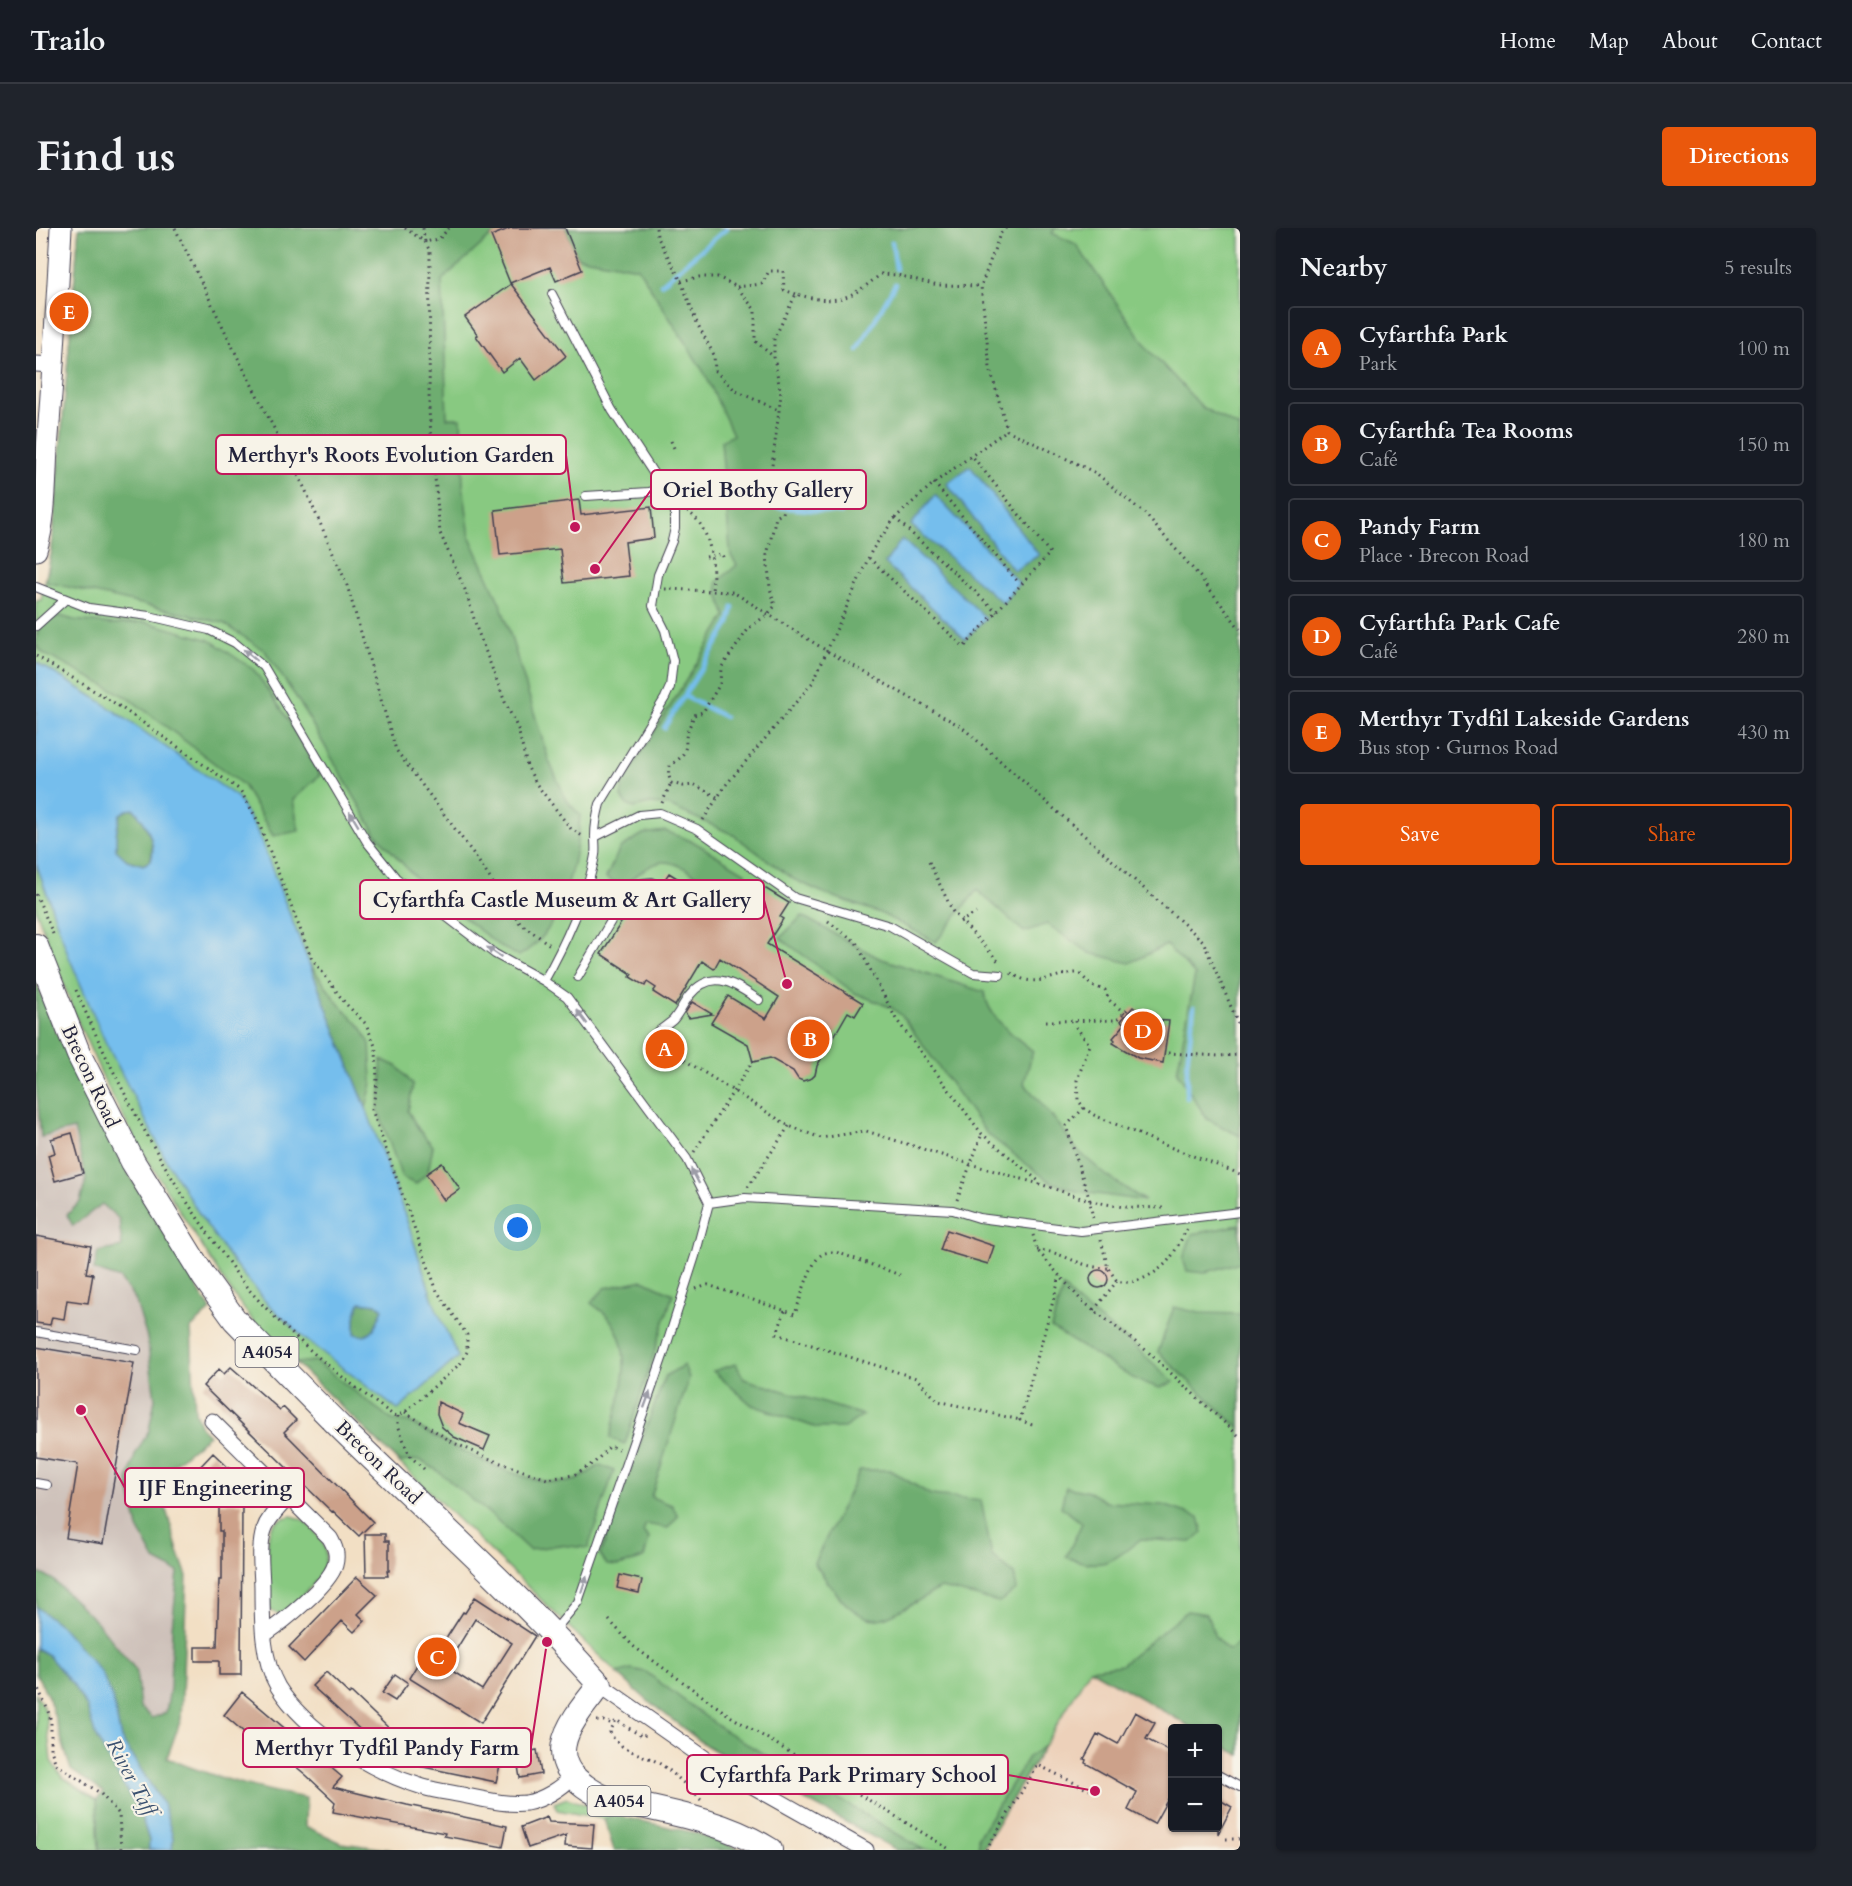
<!DOCTYPE html>
<meta charset="utf-8">
<style>
:root{--surface:#171b24;--page:#20242c;--text:#f1f3f6;--muted:#9ea1a6;--line:#363941;--accent:#ea580c}
body{margin:0;font-family:Cardo,serif;background:var(--page);color:var(--text)}
.controls{position:absolute;right:18px;bottom:18px;display:grid;overflow:hidden;border-radius:6px;box-shadow:0 2px 4px #0004}
.controls button{width:54px;height:54px;display:grid;place-items:center;padding:0;border:0;border-bottom:2px solid var(--line);background:var(--surface);color:var(--text);font:30px sans-serif}
.you{position:absolute;left:482px;top:1000px;width:21px;height:21px;margin:-15px;border:4px solid #fff;border-radius:50%;background:#1a73e8;box-shadow:0 0 0 9px #1a73e833}
.badge{display:grid;place-items:center;width:39px;height:39px;border-radius:50%;background:var(--accent);color:#fff;font-size:20px;font-weight:700}
.pin{position:absolute;translate:-50% -50%;border:3px solid #fff;box-shadow:0 2px 6px #0006}
.list{margin:0;padding:0;list-style:none}
h2{display:flex;justify-content:space-between;align-items:center;height:78px;margin:0;padding:0 24px;font-size:26px}
h2 small{font-size:20px;font-weight:400;color:var(--muted)}
.list li{display:grid;grid-template-columns:39px 1fr auto;gap:18px;align-items:center;box-sizing:border-box;height:84px;margin:0 12px 12px;padding:0 12px;border:2px solid var(--line);border-radius:6px}
.list b{display:block;font-size:22px;white-space:nowrap}
.list p{margin:0;font-size:20px;white-space:nowrap;color:var(--muted)}
.list em{font-size:20px;font-style:normal;color:var(--muted)}
.actions{display:flex;gap:12px;padding:18px 24px}
.actions a{flex:1;padding:14px 0;border:2px solid var(--accent);border-radius:6px;text-align:center;font-size:21px;color:var(--accent)}
.actions .main{background:var(--accent);color:#fff}
.map{position:relative;flex:none;width:1204px;height:1622px;overflow:hidden;border-radius:6px}
header{display:flex;align-items:center;gap:36px;box-sizing:border-box;height:84px;padding:0 30px;background:var(--surface);border-bottom:2px solid var(--line)}
header strong{font-size:28px}
nav{display:flex;gap:33px;margin-inline-start:auto;font-size:21px}
.intro{display:flex;align-items:center;justify-content:space-between;box-sizing:border-box;height:144px;padding:0 36px}
h1{margin:0;font-size:42px}
.button{padding:15px 27px;border-radius:6px;background:var(--accent);color:#fff;font-size:21px;font-weight:700}
main{display:flex;gap:36px;padding:0 36px}
aside{flex:1;background:var(--surface);border-radius:6px;box-shadow:0 2px 4px #0004}
.map>svg:first-child{display:block}
.built{fill:#edd1ba}
.industrial{fill:#cec1ba}
.green{fill:#88c981;stroke:#55765e;stroke-width:1.5}
.forest{fill:#6ead6f;stroke:#486855;stroke-width:1.5}
.water{fill:#74beed;stroke:#4b7094;stroke-width:1.5;fill-rule:evenodd}
.lines{fill:none;stroke-linecap:round;stroke-linejoin:round}
.stream{stroke:#74beed;stroke-width:4.5}
.building{fill:#cca18a;fill-rule:evenodd}
.lane-casing{stroke:#413e50;stroke-width:10}
.street-casing{stroke:#413e50;stroke-width:17}
.secondary-casing{stroke:#413e50;stroke-width:23}
.primary-casing{stroke:#413e50;stroke-width:26}
.path{stroke:#413e50;stroke-width:3;stroke-dasharray:1.5 4.5;stroke-linecap:butt}
.lane{stroke:#fff;stroke-width:8}
.street{stroke:#fff;stroke-width:15}
.secondary{stroke:#fff;stroke-width:21}
.primary{stroke:#fff;stroke-width:24}
.oneway{fill:#9c9ca7}
.labels{text-anchor:middle;stroke-width:4.5;stroke-linejoin:round;paint-order:stroke}
.shield{fill:#f7f3e8;stroke:#62616f;stroke-width:1.5}
.shield-label{font-size:18px;font-weight:bold;fill:#22223b}
.street-label{font-size:20px;fill:#22223b;stroke:#f7f3e8}
.water-label{font-size:21px;font-style:italic;fill:#3b5170;stroke:#f7f3e8}
.leader{fill:none;stroke:#c2185b;stroke-width:2}
.callout-dot{fill:#c2185b;stroke:#f7f3e8;stroke-width:2}
.callout{fill:#f7f3e8;stroke:#c2185b;stroke-width:2}
.callout-label{font-size:21px;text-anchor:middle;font-weight:bold;fill:#22223b}
</style>
<header>
<strong>Trailo</strong>
<nav><a>Home</a><a>Map</a><a>About</a><a>Contact</a></nav>
</header>
<div class="intro"><h1>Find us</h1><a class="button">Directions</a></div>
<main>
<div class="map">
<svg width="1204" height="1622" viewBox="0 0 1204 1622">
<rect width="100%" height="100%" fill="#f7f3e8"/>
<filter id="ink" filterUnits="userSpaceOnUse"><feTurbulence type="fractalNoise" baseFrequency=".0167" numOctaves="2"/><feDisplacementMap in="SourceGraphic" scale="12" xChannelSelector="R" yChannelSelector="G"/><feConvolveMatrix kernelMatrix="1 2 1 2 8 2 1 2 1" color-interpolation-filters="sRGB"/></filter>
<filter id="wash" filterUnits="userSpaceOnUse"><feTurbulence type="fractalNoise" baseFrequency=".008" numOctaves="4" result="noise"/><feDisplacementMap in="SourceGraphic" scale="24" xChannelSelector="R" yChannelSelector="G"/><feGaussianBlur stdDeviation="1.35" result="paint"/><feColorMatrix in="noise" values="0 0 0 0 0 0 0 0 0 0 0 0 0 0 0 0 0 1.4 0 .05"/><feComposite in="paint" operator="in"/></filter>
<g filter="url(#wash)">
<rect width="100%" height="100%" fill="#f2dfc4"/>
<!-- built -->
<path class="built" d="M1054,1441L1157,1500H1136V1600H1182V1515L1204,1527V1622H946Z"/>
<!-- industrial -->
<path class="industrial" d="M0,855L5,909L38,900L50,952L38,998L66,976L83,991L86,1019L58,1042L84,1051L99,1071L111,1110L119,1171L113,1202L99,1227L142,1343L136,1399L134,1460L130,1485L116,1490L103,1479L99,1442L16,1351L0,1344Z"/>
<!-- green -->
<path class="green" d="M43,0H1204V1527L1182,1515V1500H1157L1054,1441L946,1622H861L671,1518L612,1473L560,1425L217,1093L191,1058L101,915L69,854L39,787L0,682V373L5,372L16,322Z
M255,1288C267,1290 272,1296 280,1305C308,1335 268,1369 244,1386L237,1384L233,1380C233,1363 228,1313 235,1300C240,1292 246,1290 255,1288Z
M0,1465L10,1484L15,1533L26,1549L61,1572L63,1622H0Z
M531,1570L578,1587L568,1591L521,1582L518,1575Z"/>
<!-- forest -->
<path class="forest" d="M43,0H475L455,8L406,52L411,190H425L427,256L434,309L466,380L513,533L531,573L544,587C542,625 530,676 508,707C501,716 492,722 483,728L465,719L385,656L340,606L262,472L229,423L187,395L10,354L16,322Z
M529,0H1020L1016,5L1040,16L1113,122L1167,180L1204,200V908L1171,891L1141,844L1159,747L1130,717L1094,735L1054,725L1011,696L988,704L941,662L900,714L846,686L790,666L759,652L696,606L631,577L613,576L598,580L591,577L585,569L587,554L690,388L682,366L681,354L701,337L695,328L694,321L685,213L697,207L669,146L602,40L541,29Z
M24,388L38,392L76,396L110,394L174,412L218,442L248,485L284,547L257,572L263,603L237,608L207,557L91,469L8,426L0,417C0,401 9,391 24,388Z
M98,581C110,594 121,616 114,633L107,637L91,632L80,623V606L84,586L91,582Z
M629,603L658,614L710,645L694,671C678,660 647,633 627,634C614,635 596,650 586,658L570,650L584,620L607,606Z
M766,688L843,730L948,764C953,791 977,807 997,823L988,855L1024,898L1041,922L1071,948L1109,973L1040,963L1013,953L951,906L866,788L856,780L819,765L744,710Z
M273,735L302,775L325,799L334,816L336,855L330,880Z
M0,753C43,870 110,976 175,1082L155,1100L159,1184L165,1199L173,1207L121,1250L142,1323L151,1348L145,1491L131,1530C178,1550 221,1561 270,1570L269,1598L306,1615L357,1622H136L137,1610L127,1576L85,1511L77,1472L25,1398L0,1379V1344L16,1351L61,1394L100,1442L104,1479L116,1490L130,1485L134,1460L136,1399L142,1344L119,1332L102,1300L92,1253L99,1227L113,1202L119,1171L111,1110L99,1071L84,1051L58,1042L62,1024L86,1019L83,991L66,976L37,998L31,987L44,974L50,952L38,901L5,909L0,855Z
M345,832L361,838L377,857L372,883L383,902L397,918L392,944L380,956L366,950L342,882L346,856Z
M1204,997V1034L1168,1045L1151,1043L1147,1031L1156,1006Z
M607,1052L637,1066L589,1216L574,1210C583,1170 601,1126 573,1090C568,1084 560,1079 555,1075L569,1060Z
M1027,1059L1041,1074L1097,1117L1138,1154L1124,1160L1100,1152L1015,1100Z
M323,1074L341,1076L347,1081L338,1101L329,1108L319,1107V1089Z
M1138,1079L1163,1085L1204,1086V1201L1122,1124Z
M279,1133L356,1192L366,1194L372,1193C409,1215 498,1266 540,1252C548,1249 556,1242 564,1237L578,1243L552,1320L523,1317L493,1322L462,1293L402,1243L384,1232L363,1234L260,1135Z
M700,1136L708,1151L827,1187L808,1200H781L716,1177L677,1143Z
M648,1137L653,1150L615,1269L636,1277L642,1288L632,1300L610,1296L607,1304L613,1310L608,1330L583,1338L571,1337L564,1327L629,1148Z
M824,1242H854L895,1267L945,1272L956,1328L978,1346L981,1362L963,1374L905,1360C889,1368 862,1386 847,1390C818,1398 793,1355 778,1335Z
M1030,1259L1053,1264L1070,1274L1127,1277L1163,1289L1167,1305L1155,1314L1105,1311C1075,1334 1068,1343 1030,1329L1046,1295L1025,1279Z
M1151,1383L1171,1386L1179,1409L1193,1423L1204,1414V1527L1182,1515V1500H1157L1054,1441L1085,1437Z
M0,1420L12,1427L37,1457L51,1479L60,1509L105,1587L113,1612V1622H63L61,1572L67,1564L35,1542L13,1471L0,1445Z
M595,1441L610,1444L686,1501L888,1622H861L671,1518L612,1473L581,1445Z
M1008,1518L946,1622H943L942,1609L992,1529Z
M578,1587L660,1605L706,1622H578L568,1591Z"/>
<!-- water -->
<path class="water" d="M934,238L1003,327L978,343L911,256Z
M899,267L983,355L967,375L875,297Z
M866,311L950,390L929,411L849,335Z
M0,434L64,473L201,569L221,603L330,880L371,993L399,1078L422,1129L362,1182L269,1111L229,1073L196,1033L167,992L131,934L69,813L33,729L0,635ZM98,581C110,594 121,616 115,633L107,637L91,632L80,622V606L84,586L91,582ZM324,1074L341,1076L347,1081L338,1101L329,1108L319,1106V1089Z
M0,1379L25,1398L65,1444L77,1472L85,1511L127,1576L137,1610L136,1622H113V1612L105,1587L60,1509L51,1479L37,1457L12,1427L0,1420Z"/>
<g class="lines">
<!-- stream -->
<path class="stream" d="M856,14L860,41
M625,56L690,1
M822,122L859,56
M708,276L805,285
M648,468L689,489
M628,500L693,396L697,379
M1151,870V835L1158,779"/>
</g>
<g id="blocks">
<!-- building -->
<path class="building" d="M475,0H529L546,42L520,53L514,39L474,55L455,8Z
M475,56L530,128L500,152L484,130L466,144L440,108L442,107L429,89Z
M543,272L545,287L615,279L618,310L589,314L593,348L528,355L524,321L464,327L459,282Z
M633,645L688,680L706,652L724,663L727,659L753,675L744,689L747,691L731,716L827,775L819,788L812,784L781,838L779,847L776,850L767,853L762,851L757,843L734,830L717,834L712,816L675,795L692,768L730,791L743,769L684,730L678,741L666,733L639,778L617,764L620,760L611,754L609,758L594,749L596,746L565,726L604,665L615,672Z
M656,774L676,786L653,790L649,785Z
M1097,779L1114,792L1133,793L1127,835L1102,830L1077,815L1079,812L1077,810L1089,796L1085,793Z
M36,905L47,945L19,953L12,927L19,925L15,911Z
M406,935L424,961L408,972L390,946Z
M911,1002L958,1018L952,1036L904,1022Z
M0,1008L55,1018L50,1045L57,1046L52,1075L31,1072L28,1091L16,1089L14,1097L0,1095Z
M1054 1051a9 9 0 1 1 18 0a9 9 0 1 1-18 0Z
M0,1119L98,1135L67,1316L30,1310L42,1236L0,1229Z
M195,1139L244,1182L247,1179L260,1192L248,1204L337,1294L323,1308L297,1283L296,1284L167,1158L183,1141L188,1146Z
M402,1174L427,1186L423,1195L454,1208L448,1222L418,1209L406,1199L401,1186Z
M177,1225L198,1245L181,1262L161,1242Z
M183,1275H206L205,1447H183V1433H159V1419H181L183,1352H186V1303H183Z
M329,1306H349V1313H353V1343H351L352,1348H330Z
M584,1347L606,1352L603,1365L581,1360Z
M321,1349L341,1367L322,1386L329,1393L318,1404L306,1393L268,1434L253,1419Z
M439,1369L499,1408L445,1495L373,1450L392,1419L401,1425L427,1384L429,1385ZM439,1391L476,1415L446,1462L413,1441L417,1436L413,1433Z
M290,1444L313,1466L315,1464L362,1509L346,1525L330,1507L276,1458Z
M359,1446L372,1455L359,1473L346,1465Z
M206,1464L306,1549L297,1559L371,1577L471,1598L467,1619L408,1608L409,1605L297,1584L299,1574L270,1547L240,1522L237,1525L233,1521L231,1524L188,1487Z
M1099,1484L1119,1495L1110,1511L1137,1525V1571L1133,1569L1118,1596L1092,1582L1101,1564L1049,1535L1050,1532L1048,1531L1061,1507L1063,1508L1064,1506L1082,1516Z
M367,1513L403,1521V1519L432,1524L431,1526L465,1533L460,1554L363,1534Z
M501,1522L505,1546L484,1550L480,1526Z
M1182,1571L1196,1579L1182,1606Z
M511,1589L513,1594L558,1596L556,1620L529,1618L530,1607L492,1620L485,1599Z"/>
</g>
</g>
<g filter="url(#ink)">
<use href="#blocks" fill-opacity="0" stroke="#413e50" stroke-width="1.5"/>
<g class="lines">
<!-- lane casing -->
<g class="lane-casing">
<path id="lane" d="M550,268L613,264L627,260
M0,359L53,380L113,388L173,402L199,415L228,439L331,614L360,650L459,726L508,753L531,769L651,931L673,975L659,1028L628,1125L542,1374L518,1403
M0,398L30,371
M559,609L603,587L624,585L661,601L759,670L854,698L937,745L964,747
M542,749L592,664L607,655L616,654
M508,753C527,720 553,664 559,627C560,621 559,615 559,608C559,597 561,587 564,576L629,470L634,459L637,433L629,402L617,378L622,347L636,313L639,300V284L627,260L576,182L516,66
M614,810C621,804 630,798 637,792C643,785 647,776 653,768C677,739 698,756 723,772
M673,975L709,970L917,982L943,990L1045,1003L1204,984
M0,1104L101,1122
M0,1255L11,1257
M1182,1547L1204,1559"/>
</g>
<!-- street casing -->
<g class="street-casing">
<path id="street" d="M0,136L17,137
M176,1193L294,1310C299,1319 302,1326 299,1337C293,1357 247,1394 229,1406
M252,1269C244,1279 232,1289 228,1302C222,1320 226,1343 226,1361C226,1393 226,1432 242,1459C270,1504 337,1544 387,1559C401,1563 417,1565 431,1568C451,1572 470,1577 490,1575C507,1572 526,1560 537,1548
M564,1457L674,1534L830,1622"/>
</g>
<!-- secondary casing -->
<g class="secondary-casing">
<path id="secondary" d="M0,322C10,291 9,254 11,221C17,148 21,74 25,0"/>
</g>
<!-- primary casing -->
<g class="primary-casing">
<path id="primary" d="M0,718L43,827L97,934L168,1049L199,1092C235,1129 271,1166 308,1203C394,1287 484,1367 564,1457C528,1501 501,1537 569,1570C625,1583 685,1591 734,1622"/>
</g>
<!-- path -->
<path class="path" d="M139,0L201,128L269,261L310,354L360,522L437,625L483,694L514,717
M369,0L389,14L394,23L393,183L404,305L430,364L441,401L469,474L482,501L491,538L501,557L535,601L548,609
M387,0L389,14L403,11L413,0
M620,0L621,8L645,53L661,95L678,127L679,143L700,163L742,182
M970,0L964,6L945,58L954,140L971,202L1060,245L1109,286L1165,350L1204,401
M645,53L663,49H682L701,59L719,82V113L738,129
M701,59L726,56L733,43H747L748,62L760,66
M635,213L638,220
M898,255L983,355
M651,283C675,298 679,337 676,363
M859,290L961,384
M670,329L686,326L688,331
M833,330L928,419L1014,325L937,229
M629,361L697,364L791,423L926,499L1167,713L1204,800
M0,428L80,476L204,562L222,593L275,729L309,775L330,796L340,820L341,855L336,882L401,1063L431,1107V1124L424,1136L369,1184L362,1188
M681,569L659,557L647,558L635,555C627,531 641,539 648,524C651,518 649,511 651,505C653,499 656,493 658,487L667,484L684,456L685,440L713,400L732,386L739,378L734,360L731,327L740,289L747,285L749,274L738,267L736,238L745,167L738,129V111L760,66C801,78 814,71 845,46L861,47L902,57L945,58
M626,575L635,555
M667,592L689,558L777,454L836,322L859,290L898,255L971,202
M893,634L917,684L964,735
M0,666L17,706
M792,693L820,714L860,791L946,906L1005,955
M924,694L940,685
M975,745C1001,763 1018,744 1043,745L1056,758L1069,762L1073,772L1089,785
M40,762C77,849 124,937 178,1014C191,1031 202,1050 216,1065C258,1112 307,1151 357,1187L362,1188
M1010,793L1081,792L1092,781
M1039,793L1040,799L1054,817L1041,852L1042,872L1048,880L1058,887L1126,916L1204,946
M623,816L753,898L785,910L830,903L934,936L1007,957L1054,973L1087,979L1130,980
M1132,825L1183,828L1204,827
M1048,880L1030,898L1054,973L1057,992
M658,924L719,830
M712,959L753,898
M921,972L946,906
M997,1007L1001,1022L1045,1072L1111,1123L1204,1209
M1065,1012L1072,1040L1081,1053C1098,1058 1120,1046 1131,1034C1139,1025 1145,1011 1151,1001
M1001,1022C1027,1023 1042,1040 1072,1040
M660,1061L672,1057L759,1086C764,1072 774,1035 785,1027C789,1024 795,1024 800,1024L864,1047
M1058,1082L1081,1053
M749,1083L741,1106L880,1150L902,1173L984,1192
M369,1184L418,1215L459,1233L511,1251L538,1247L559,1234L574,1218L583,1221
M362,1188V1197L373,1227L388,1241
M996,1197L984,1192L1024,1048
M573,1392L597,1418L694,1488L915,1622
M0,1456L11,1480L15,1493V1522L20,1536L64,1565L83,1586L85,1622
M561,1493H568L577,1496
M609,1507L607,1509L580,1492L574,1504C582,1523 605,1525 621,1534C637,1543 652,1560 665,1572
M1190,1611H1204
M950,1622L1002,1537L1053,1562"/>
<!-- lane -->
<use href="#lane" class="lane"/>
<!-- street -->
<use href="#street" class="street"/>
<!-- secondary -->
<use href="#secondary" class="secondary"/>
<!-- primary -->
<use href="#primary" class="primary"/>
</g>
<!-- one-way arrows -->
<defs><path id="oneway-solid" d="M-6-.8H1V-3.2L6.5 0L1 3.2V.8H-6Z" transform="scale(1.5)"/></defs>
<g class="oneway">
<use href="#oneway-solid" transform="translate(214 427) rotate(-140)"/>
<use href="#oneway-solid" transform="translate(318 591) rotate(-121)"/>
<use href="#oneway-solid" transform="translate(458 724) rotate(-146)"/>
<use href="#oneway-solid" transform="translate(546 789) rotate(-127)"/>
<use href="#oneway-solid" transform="translate(659 948) rotate(-118)"/>
<use href="#oneway-solid" transform="translate(611 1172) rotate(-70)"/>
<use href="#oneway-solid" transform="translate(548 1356) rotate(-72)"/>
</g>
</g>
<g class="labels">
<!-- shield labels -->
<g class="shield">
<rect x="199.5" y="1109" width="63" height="30" rx="4.5"/>
<rect x="551.5" y="1558" width="63" height="30" rx="4.5"/>
</g>
<g class="shield-label">
<text x="231" y="1130">A4054</text>
<text x="583" y="1579">A4054</text>
</g>
<!-- street labels -->
<g class="street-label">
<text transform="translate(55 848) rotate(65)" y="7">Brecon Road</text>
<text transform="translate(343 1234) rotate(44)" y="7">Brecon Road</text>
</g>
<!-- water labels -->
<g class="water-label">
<text transform="translate(96 1549) rotate(62)" y="7">River Taff</text>
</g>
</g>
<!-- callouts -->
<path class="leader" d="M539 299L530 227M559 341L615 262M751 756L728 672M45 1182L89 1260M511 1414L495 1519M1059 1563L972 1547"/>
<g class="callout-dot">
<circle cx="539" cy="299" r="6"/>
<circle cx="559" cy="341" r="6"/>
<circle cx="751" cy="756" r="6"/>
<circle cx="45" cy="1182" r="6"/>
<circle cx="511" cy="1414" r="6"/>
<circle cx="1059" cy="1563" r="6"/>
</g>
<g class="callout">
<rect x="180" y="207" width="350" height="39" rx="6"/>
<rect x="615" y="242" width="215" height="39" rx="6"/>
<rect x="324" y="652" width="404" height="39" rx="6"/>
<rect x="89" y="1240" width="179" height="39" rx="6"/>
<rect x="207" y="1500" width="288" height="39" rx="6"/>
<rect x="651" y="1527" width="321" height="39" rx="6"/>
</g>
<g class="callout-label">
<text x="355" y="234">Merthyr's Roots Evolution Garden</text>
<text x="722" y="269">Oriel Bothy Gallery</text>
<text x="526" y="679">Cyfarthfa Castle Museum &amp; Art Gallery</text>
<text x="179" y="1267">IJF Engineering</text>
<text x="351" y="1527">Merthyr Tydfil Pandy Farm</text>
<text x="812" y="1554">Cyfarthfa Park Primary School</text>
</g>
</svg>
<div class="controls">
<button>+</button>
<button>−</button>
</div>
<div class="you"></div>
<div class="pin badge" style="left:629px;top:821px">A</div>
<div class="pin badge" style="left:774px;top:811px">B</div>
<div class="pin badge" style="left:401px;top:1429px">C</div>
<div class="pin badge" style="left:1107px;top:803px">D</div>
<div class="pin badge" style="left:33px;top:84px">E</div>
</div>
<aside>
<h2>Nearby<small>5 results</small></h2>
<ul class="list">
<li><span class="badge">A</span><div><b>Cyfarthfa Park</b><p>Park</p></div><em>100 m</em></li>
<li><span class="badge">B</span><div><b>Cyfarthfa Tea Rooms</b><p>Café</p></div><em>150 m</em></li>
<li><span class="badge">C</span><div><b>Pandy Farm</b><p>Place · Brecon Road</p></div><em>180 m</em></li>
<li><span class="badge">D</span><div><b>Cyfarthfa Park Cafe</b><p>Café</p></div><em>280 m</em></li>
<li><span class="badge">E</span><div><b>Merthyr Tydfil Lakeside Gardens</b><p>Bus stop · Gurnos Road</p></div><em>430 m</em></li>
</ul>
<div class="actions"><a class="main">Save</a><a>Share</a></div>
</aside>
</main>
